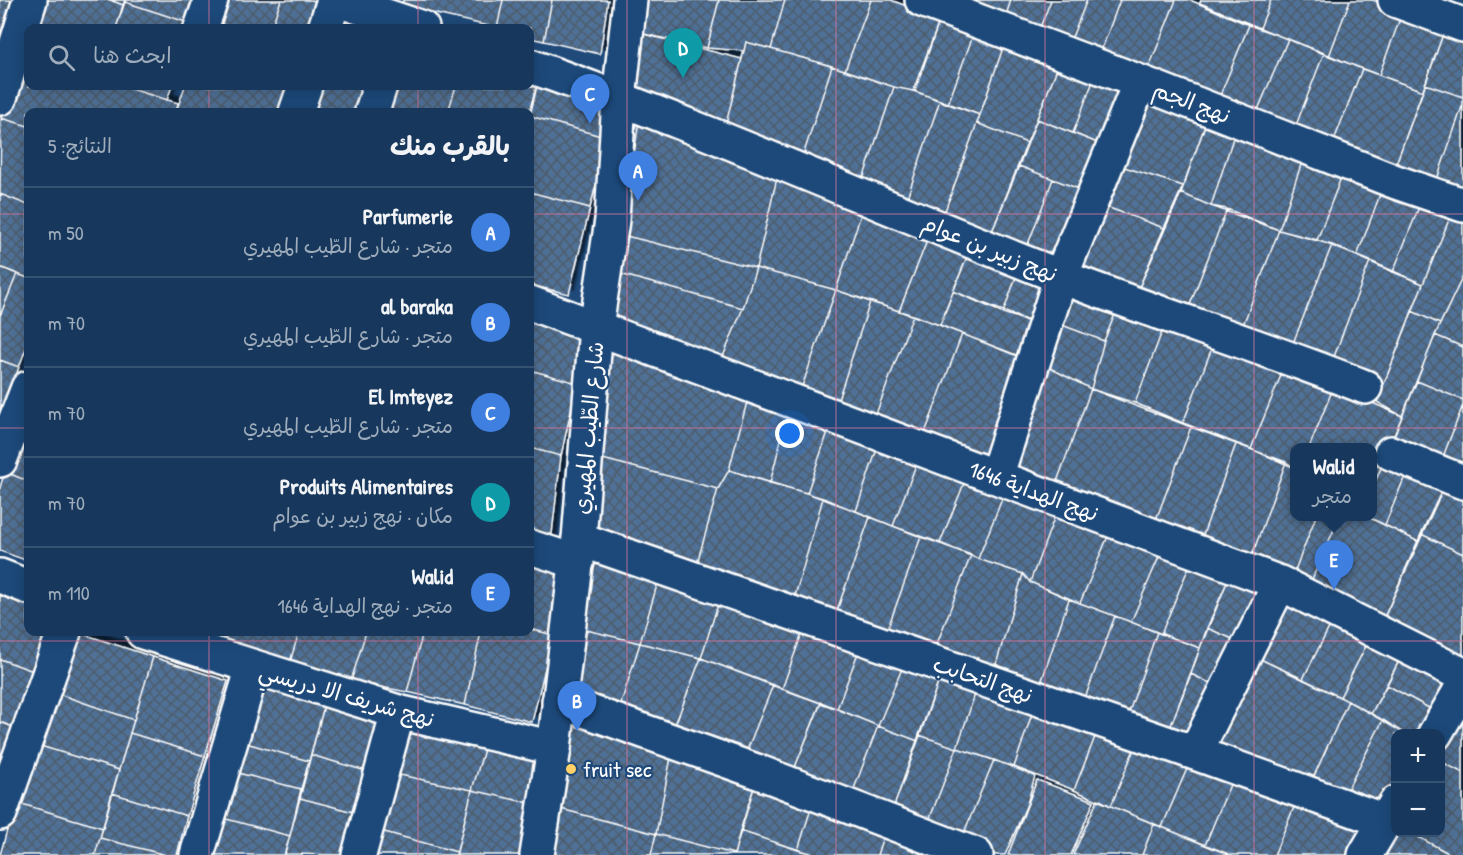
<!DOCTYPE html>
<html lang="ar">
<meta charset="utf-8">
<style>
:root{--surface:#17385c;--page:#203f62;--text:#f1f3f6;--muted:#9eacbb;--line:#365272;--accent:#e69b98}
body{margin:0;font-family:"Patrick Hand","Playpen Sans Arabic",sans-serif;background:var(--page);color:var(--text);direction:rtl}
.controls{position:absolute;right:18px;bottom:18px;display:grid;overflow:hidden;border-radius:12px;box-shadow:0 3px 15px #0003}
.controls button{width:54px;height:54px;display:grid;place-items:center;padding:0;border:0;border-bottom:2px solid var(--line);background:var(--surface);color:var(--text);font:30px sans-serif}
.you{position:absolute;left:790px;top:434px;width:21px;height:21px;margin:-15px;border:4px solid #fff;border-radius:50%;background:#1a73e8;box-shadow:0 0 0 9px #1a73e833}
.badge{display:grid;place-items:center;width:39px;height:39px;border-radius:50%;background:var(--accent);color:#fff;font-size:20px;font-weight:700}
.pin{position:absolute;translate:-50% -50px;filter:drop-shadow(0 2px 3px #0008)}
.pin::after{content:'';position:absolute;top:32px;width:21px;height:18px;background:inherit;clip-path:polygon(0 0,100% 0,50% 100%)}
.popup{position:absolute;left:1290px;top:443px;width:87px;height:78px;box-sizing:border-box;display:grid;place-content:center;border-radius:12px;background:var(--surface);filter:drop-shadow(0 2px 4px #0005);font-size:20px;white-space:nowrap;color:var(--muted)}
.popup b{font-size:22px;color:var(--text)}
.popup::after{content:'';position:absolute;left:50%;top:100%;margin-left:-12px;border:12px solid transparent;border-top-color:var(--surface)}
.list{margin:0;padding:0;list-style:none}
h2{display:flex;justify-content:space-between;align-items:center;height:78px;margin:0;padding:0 24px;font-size:26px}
h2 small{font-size:20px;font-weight:400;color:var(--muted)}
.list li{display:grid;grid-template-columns:39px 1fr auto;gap:18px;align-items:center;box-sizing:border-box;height:90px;padding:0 24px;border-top:2px solid var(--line)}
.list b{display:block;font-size:22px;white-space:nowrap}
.list p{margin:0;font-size:20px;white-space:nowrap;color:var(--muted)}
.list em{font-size:20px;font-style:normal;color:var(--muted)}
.icon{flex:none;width:33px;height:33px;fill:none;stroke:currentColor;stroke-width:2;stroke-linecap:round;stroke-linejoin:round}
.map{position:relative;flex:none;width:1463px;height:855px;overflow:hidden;direction:ltr}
.search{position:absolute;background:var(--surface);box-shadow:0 3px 15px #0003;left:24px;top:24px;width:510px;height:66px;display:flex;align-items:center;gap:15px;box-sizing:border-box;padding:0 21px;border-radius:12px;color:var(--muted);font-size:22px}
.panel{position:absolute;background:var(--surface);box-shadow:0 3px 15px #0003;left:24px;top:108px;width:510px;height:528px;border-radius:12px;direction:rtl}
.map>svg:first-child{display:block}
.building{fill:url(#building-cross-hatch);stroke:#fff;stroke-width:1.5;filter:url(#shadow)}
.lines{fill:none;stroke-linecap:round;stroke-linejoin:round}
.street-casing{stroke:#fff;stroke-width:38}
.secondary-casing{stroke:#fff;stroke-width:38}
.street{stroke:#1f4a7a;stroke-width:33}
.secondary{stroke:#1f4a7a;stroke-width:33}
.grid{fill:none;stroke:#da749d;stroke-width:1.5;stroke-opacity:0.55}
.poi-dot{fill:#ffd166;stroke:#1f4a7a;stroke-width:2}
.labels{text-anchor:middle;stroke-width:4.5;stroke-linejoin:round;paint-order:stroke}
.street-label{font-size:22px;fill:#fff;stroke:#1f4a7a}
.poi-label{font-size:22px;fill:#fff;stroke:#1f4a7a;text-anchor:start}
</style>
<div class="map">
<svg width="1463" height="855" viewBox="0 0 1463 855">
<defs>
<pattern id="building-cross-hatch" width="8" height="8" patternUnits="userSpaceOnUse" patternTransform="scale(1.5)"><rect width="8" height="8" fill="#507197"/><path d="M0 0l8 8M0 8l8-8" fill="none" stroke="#4e5b6a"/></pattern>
<filter id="shadow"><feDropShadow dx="5.5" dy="-5.5" stdDeviation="1.5" flood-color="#0009"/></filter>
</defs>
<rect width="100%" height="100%" fill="#1f4a7a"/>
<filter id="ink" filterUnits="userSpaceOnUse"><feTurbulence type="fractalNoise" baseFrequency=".0167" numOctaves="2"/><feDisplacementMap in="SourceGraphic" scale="12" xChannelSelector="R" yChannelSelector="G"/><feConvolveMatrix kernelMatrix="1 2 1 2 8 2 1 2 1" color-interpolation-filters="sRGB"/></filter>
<g filter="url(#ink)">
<!-- building -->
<path class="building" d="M0,0H16L3,34L0,33Z
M42,0H110L123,5L116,28H31Z
M110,0H125L123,5Z
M125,0H200L192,24L125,2Z
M220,0H281L271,28H233L212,21Z
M281,0H312L325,5L316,28H271Z
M403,0H503L497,28L401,6Z
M503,0H552L544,41L530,38V28H497Z
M552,0H608L600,54L544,41Z
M638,0H719L707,48L635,32Z
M719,0H785L771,49L746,42L744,51L707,48Z
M785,0H871L845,70L771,49Z
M871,0H891L940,19L913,91L894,87L845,70Z
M947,0H1011L1004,21Z
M1011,0H1051L1039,30L1004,21Z
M1051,0H1087L1070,42L1039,30Z
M1087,0H1120L1100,54L1070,42Z
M1120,0H1176L1146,75L1100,54Z
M1176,0H1190L1249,25L1217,103L1146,75Z
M1201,0H1271L1260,28L1200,3Z
M1271,0H1350L1329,56L1260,28Z
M1350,0H1373L1403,11L1379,75L1329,56Z
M125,2L192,24L190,28H116Z
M1403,11L1446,26L1423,91L1379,75Z
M338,12L391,28H333Z
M940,19L975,30L948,104L915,91Z
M212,21L233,28H209Z
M1249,25L1288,39L1254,119L1217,103Z
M1446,26L1463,31V97L1425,84Z
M975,30L1005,42L980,115L948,104Z
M635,32L742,59L725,128L627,97Z
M1288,39L1324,53L1293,133L1254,119Z
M746,42L832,66L800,165L725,128Z
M1005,42L1060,61L1027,143L977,123Z
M1324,53L1362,69L1331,148L1293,133Z
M20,54L28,57V86H121L178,103L176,112H28V126L1,118Z
M1060,61L1095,76L1073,133L1037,119Z
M832,66L894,87L860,188L800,165Z
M1362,69L1423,91L1393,172L1331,148Z
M530,70L540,73L529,112H448L456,86H530Z
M540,73L615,99L608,138L530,116Z
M1095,76L1129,89L1105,146L1073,133Z
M1425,84L1463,97V104L1434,188L1393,172Z
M121,86H172L167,100Z
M185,86H277L298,93L291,112H176Z
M316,86H374L366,112H336L310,106Z
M386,86H456L448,112H377Z
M894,87L913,91L940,100L905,204L860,188Z
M1142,92L1208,117L1183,186L1115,164Z
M940,100L980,115L942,219L905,204Z
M1463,104V198L1434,188Z
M310,106L336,112H308Z
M530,116L608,138L590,208L530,192Z
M1208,117L1235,132L1211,206L1181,193Z
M1,118L28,126V205L0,194Z
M1037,119L1105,146L1087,192L1019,166Z
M639,121L780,165L756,268L622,235Z
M977,123L1027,143L989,239L942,219Z
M1235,132L1304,156L1279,230L1211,206Z
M1304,156L1344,170L1317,240L1279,230Z
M1115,164L1183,186L1164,228L1101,205Z
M780,165L864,205L836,290L756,268Z
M1019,166L1053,179L1025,252L989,239Z
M1344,170L1384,184L1357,256L1317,240Z
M1053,179L1087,192L1057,266L1025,252Z
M1384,184L1423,197L1393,272L1357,256Z
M530,192L590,208L569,294L530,285Z
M1181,193L1211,206L1227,209L1186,315L1135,297Z
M0,194L28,205V278L0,267Z
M1423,197L1453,210L1423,284L1393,272Z
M864,205L931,231L899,311L836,290Z
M1101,205L1164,228L1135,297L1070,272Z
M1227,209L1279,230L1240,333L1186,315Z
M1453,210L1463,213V276L1440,324L1412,311Z
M1279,230L1332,245L1291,348L1240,333Z
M931,231L971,247L940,325L899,311Z
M622,235L756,268L743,308L620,274Z
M1332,245L1370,261L1332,362L1291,348Z
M971,247L1020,266L1003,313L953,291Z
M1370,261L1423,284L1384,384L1332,362Z
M1020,266L1053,278L1036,324L1003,313Z
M0,267L17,274L0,316Z
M756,268L836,290L799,395L720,364L743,308Z
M17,274L28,278V343L19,367L0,360V316Z
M620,274L743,308L720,364L613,326Z
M1463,276V347L1435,335Z
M1075,285L1120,302L1104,341L1062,325Z
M836,290L870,302L835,409L799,395Z
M953,291L1036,324L1022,358L940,325Z
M870,302L913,315L873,422L835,409Z
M1120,302L1166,321L1135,403L1091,389L1104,341Z
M530,310L592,327L577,383L530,370Z
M1412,311L1440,324L1402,416L1377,402Z
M913,315L962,334L922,441L873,422Z
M1166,321L1215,340L1183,423L1135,403Z
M1062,325L1104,341L1091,389L1048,367Z
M962,334L1024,358L987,463L922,441Z
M1435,335L1463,347V400L1417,381Z
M1215,340L1284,368L1251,449L1183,423Z
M605,347L748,398L729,470L718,489L595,457Z
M0,360L19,367L0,423Z
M1048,367L1091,389L1055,487L1010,474Z
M1284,368L1334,386L1309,448H1295V468L1251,449Z
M530,370L577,383L561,456L530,448Z
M1417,381L1463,400V405L1439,467L1389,448Z
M1334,386L1402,416L1373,487V448H1309Z
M1091,389L1191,427L1154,525L1055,487Z
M748,398L789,408L770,483L729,470Z
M1463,405V477L1439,467Z
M789,408L830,426L807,493L770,483Z
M28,414V481L5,472Z
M830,426L879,443L856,511L807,493Z
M1191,427L1236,444L1200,543L1154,525Z
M879,443L919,457L893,526L856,511Z
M1236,444L1286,462L1250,561L1200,543Z
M530,448L561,456L551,542L530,535Z
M1387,454L1410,464L1385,525L1366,516H1373V487Z
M595,457L718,489L694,574L586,534Z
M919,457L967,476L940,543L893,526Z
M1286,462L1295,468V516H1316L1292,578L1250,561Z
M1410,464L1448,478L1419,542L1385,525Z
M729,470L823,498L793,603L694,574L718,489Z
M5,472L28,481V561L0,551V487Z
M967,476L1006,489L978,559L940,543Z
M1448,478L1463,484V554L1421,534Z
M1006,489L1058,508L1030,582L1023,574L978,559Z
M823,498L870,517L835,616L793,603Z
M1058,508L1111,529L1080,603L1030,582Z
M1316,516H1340L1309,586L1292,578Z
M1340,516H1366L1419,542L1383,620L1309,586Z
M870,517L921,537L886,633L835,616Z
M1111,529L1162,550L1131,622L1080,603Z
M1421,534L1463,554V657L1383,620Z
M921,537L971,555L935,649L886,633Z
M1162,550L1191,562L1161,634L1131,622Z
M594,552L660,575L640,643L574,627Z
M971,555L978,559L1023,574L995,668L935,649Z
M530,561L568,571L553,635L530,629Z
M1191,562L1230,575L1200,648L1161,634Z
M1023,574L1030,582L1069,599L1041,683L995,668Z
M660,575L721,595L701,658L640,643Z
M1230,575L1264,590L1242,643L1207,628Z
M0,589L28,600V632H50L36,672L0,659Z
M1282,591L1334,618L1303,679L1254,656Z
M721,595L806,622L782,689L701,658Z
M1069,599L1115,616L1085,698L1041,683Z
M1115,616L1157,632L1128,715L1085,698Z
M1334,618L1371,636L1340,697L1303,679Z
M806,622L862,642L837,709L782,689Z
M574,627L640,643L619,710L567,692Z
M1207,628L1242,643L1220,688L1191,674Z
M530,629L553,635L532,722L465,705L481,632H530Z
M77,632L153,657L134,720L50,691Z
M199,632H299L290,662Z
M299,632H366L351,681L290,662Z
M366,632H423L407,692L351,681Z
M423,632H481L465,705L407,692Z
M1157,632L1200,648L1170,728L1128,715Z
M1371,636L1403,653L1371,714L1340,697Z
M862,642L906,659L878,726L837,709Z
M640,643L701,658L673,730L619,710Z
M1403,653L1456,681L1438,713L1387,685Z
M1254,656L1348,701L1309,787L1214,743Z
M153,657L228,681L205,756L130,733Z
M701,658L773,685L744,758L673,730Z
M0,659L36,672L18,729L0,722Z
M906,659L942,672L918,741L878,726Z
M942,672L978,685L957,748L919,735Z
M1191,674L1220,688L1194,734L1170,728Z
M255,685L324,706L309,761L239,741Z
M773,685L821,703L793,772L744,758Z
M978,685L1035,705L1014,767L957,748Z
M1387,685L1438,713L1426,734H1405L1371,714Z
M50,691L134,720L119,770L34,744Z
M1348,701L1383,720L1343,798L1309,787Z
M821,702L878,726L852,794L793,772Z
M1035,705L1099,727L1074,790L1014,767Z
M324,706L388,726L373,773L311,755Z
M1463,708V773L1440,761V748Z
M577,710L673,747L656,834L557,808Z
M1383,720L1405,734H1396V783L1379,809L1343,798Z
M0,722L18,729L0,777Z
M878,726L918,741L893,809L852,794Z
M1099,727L1137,742L1111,806L1074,790Z
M406,728L485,746L472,790L395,774Z
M130,733L205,756L187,816L112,793Z
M919,735L957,748L928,823L893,809Z
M239,741L309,761L301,789L230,771Z
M1137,742L1192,757L1162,827L1111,806Z
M34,744L119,770L103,828L15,802Z
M485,746L547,761L538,805L472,790Z
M673,747L756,781L734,854L656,834Z
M957,748L994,760L961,840L928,823Z
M311,755L373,773L361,814L300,798Z
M1192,757L1234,775L1205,845L1162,827Z
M994,760L1035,776L1027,804L1005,855H993L961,840Z
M1440,761L1463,773V855H1452L1409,832H1440Z
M230,771L301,789L290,836L219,817Z
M395,774L472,790L457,852L381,831Z
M1234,775L1297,800L1274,855H1230L1205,845Z
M1037,780L1094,801L1071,855H1008Z
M756,781L814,799L798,850L740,831Z
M472,790L538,805L526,855H456Z
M112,793L187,816L177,855H166L100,838Z
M300,798L361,814L350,855L285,854Z
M814,799L886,827L877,855H816L798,850Z
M1098,799L1111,806L1154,824L1142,855H1073Z
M1297,800L1364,830L1351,855H1274Z
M15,802L103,828L95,855H0Z
M557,808L656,834L651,855H546Z
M219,817L290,836L284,855H209Z
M1154,824L1231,855H1142Z
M886,827L958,855H877Z
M381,831L457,852L456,855H375Z
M740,831L790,847L817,855H734Z
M1396,832H1409L1452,855H1376Z
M656,834L734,854V855H651Z
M100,838L166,855H95Z"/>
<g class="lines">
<!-- street casing -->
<g class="street-casing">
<path id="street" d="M338,0L422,28
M922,0L1140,82L1396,182L1463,205
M1395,0L1463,25
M201,28L211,0
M325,28L334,0
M530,66C709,129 882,207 1059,276C1161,315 1264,347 1365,387
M0,98L30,0
M372,111L380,86
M296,112L305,86
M530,303L1280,583L1463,675
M1391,453L1463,482
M0,460L28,388
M996,477L1061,276L1140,82
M579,539L1195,753L1385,821
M530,547L577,562
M0,576L28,587
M143,632L398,712L554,748
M559,701L756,771L976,855
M1435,734L1463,686
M1195,753L1280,583
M0,813L64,632
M197,855L253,667
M359,855L398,712
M1365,855L1396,803"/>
</g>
<!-- secondary casing -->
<g class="secondary-casing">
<path id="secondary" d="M537,855L554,748L579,539L596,327L612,220L619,98L630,0"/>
</g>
<!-- street -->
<use href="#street" class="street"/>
<!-- secondary -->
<use href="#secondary" class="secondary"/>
</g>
</g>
<!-- grid -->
<path class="grid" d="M209,0V28M418,0V28M627,0V855M836,0V855M1045,0V855M1254,0V855M209,86V112M418,86V112M0,214H28M530,214H1463M0,428H28M530,428H1463M209,632V855M418,632V855M0,641H1463"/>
<!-- markers -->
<circle class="poi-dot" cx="571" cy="769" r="6"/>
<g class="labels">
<!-- street labels -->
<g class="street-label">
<text transform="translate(1192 102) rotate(21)" y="8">نهج الجم</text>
<text transform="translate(990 248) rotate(22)" y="8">نهج زبير بن عوام</text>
<text transform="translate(588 428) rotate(-85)" y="8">شارع الطّيب المهيري</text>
<text transform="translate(1034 491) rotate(20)" y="8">نهج الهداية 1646</text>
<text transform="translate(983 679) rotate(19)" y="8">نهج التحابب</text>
<text transform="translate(347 695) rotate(16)" y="8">نهج شريف الا دريسي</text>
</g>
<!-- poi labels -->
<g class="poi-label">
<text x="583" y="777">fruit sec</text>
</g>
</g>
</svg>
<div class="controls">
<button>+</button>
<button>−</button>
</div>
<div class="you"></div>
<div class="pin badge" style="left:638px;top:201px;background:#3f7fe0">A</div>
<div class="pin badge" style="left:577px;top:731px;background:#3f7fe0">B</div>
<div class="pin badge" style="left:590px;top:124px;background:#3f7fe0">C</div>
<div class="pin badge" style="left:683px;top:78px;background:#0f9aa8">D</div>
<div class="pin badge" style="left:1334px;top:590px;background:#3f7fe0">E</div>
<div class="popup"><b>Walid</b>متجر</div>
<div class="search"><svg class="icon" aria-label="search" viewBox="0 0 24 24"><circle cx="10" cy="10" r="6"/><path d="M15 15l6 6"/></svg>ابحث هنا</div>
<section class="panel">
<h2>بالقرب منك<small>النتائج: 5</small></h2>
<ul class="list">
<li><span class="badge" style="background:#3f7fe0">A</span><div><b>Parfumerie</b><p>متجر · شارع الطّيب المهيري</p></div><em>50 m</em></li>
<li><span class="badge" style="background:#3f7fe0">B</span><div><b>al baraka</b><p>متجر · شارع الطّيب المهيري</p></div><em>70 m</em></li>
<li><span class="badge" style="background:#3f7fe0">C</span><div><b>El Imteyez</b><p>متجر · شارع الطّيب المهيري</p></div><em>70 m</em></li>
<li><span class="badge" style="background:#0f9aa8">D</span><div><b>Produits Alimentaires</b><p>مكان · نهج زبير بن عوام</p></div><em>70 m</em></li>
<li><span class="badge" style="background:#3f7fe0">E</span><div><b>Walid</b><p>متجر · نهج الهداية 1646</p></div><em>110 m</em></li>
</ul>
</section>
</div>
